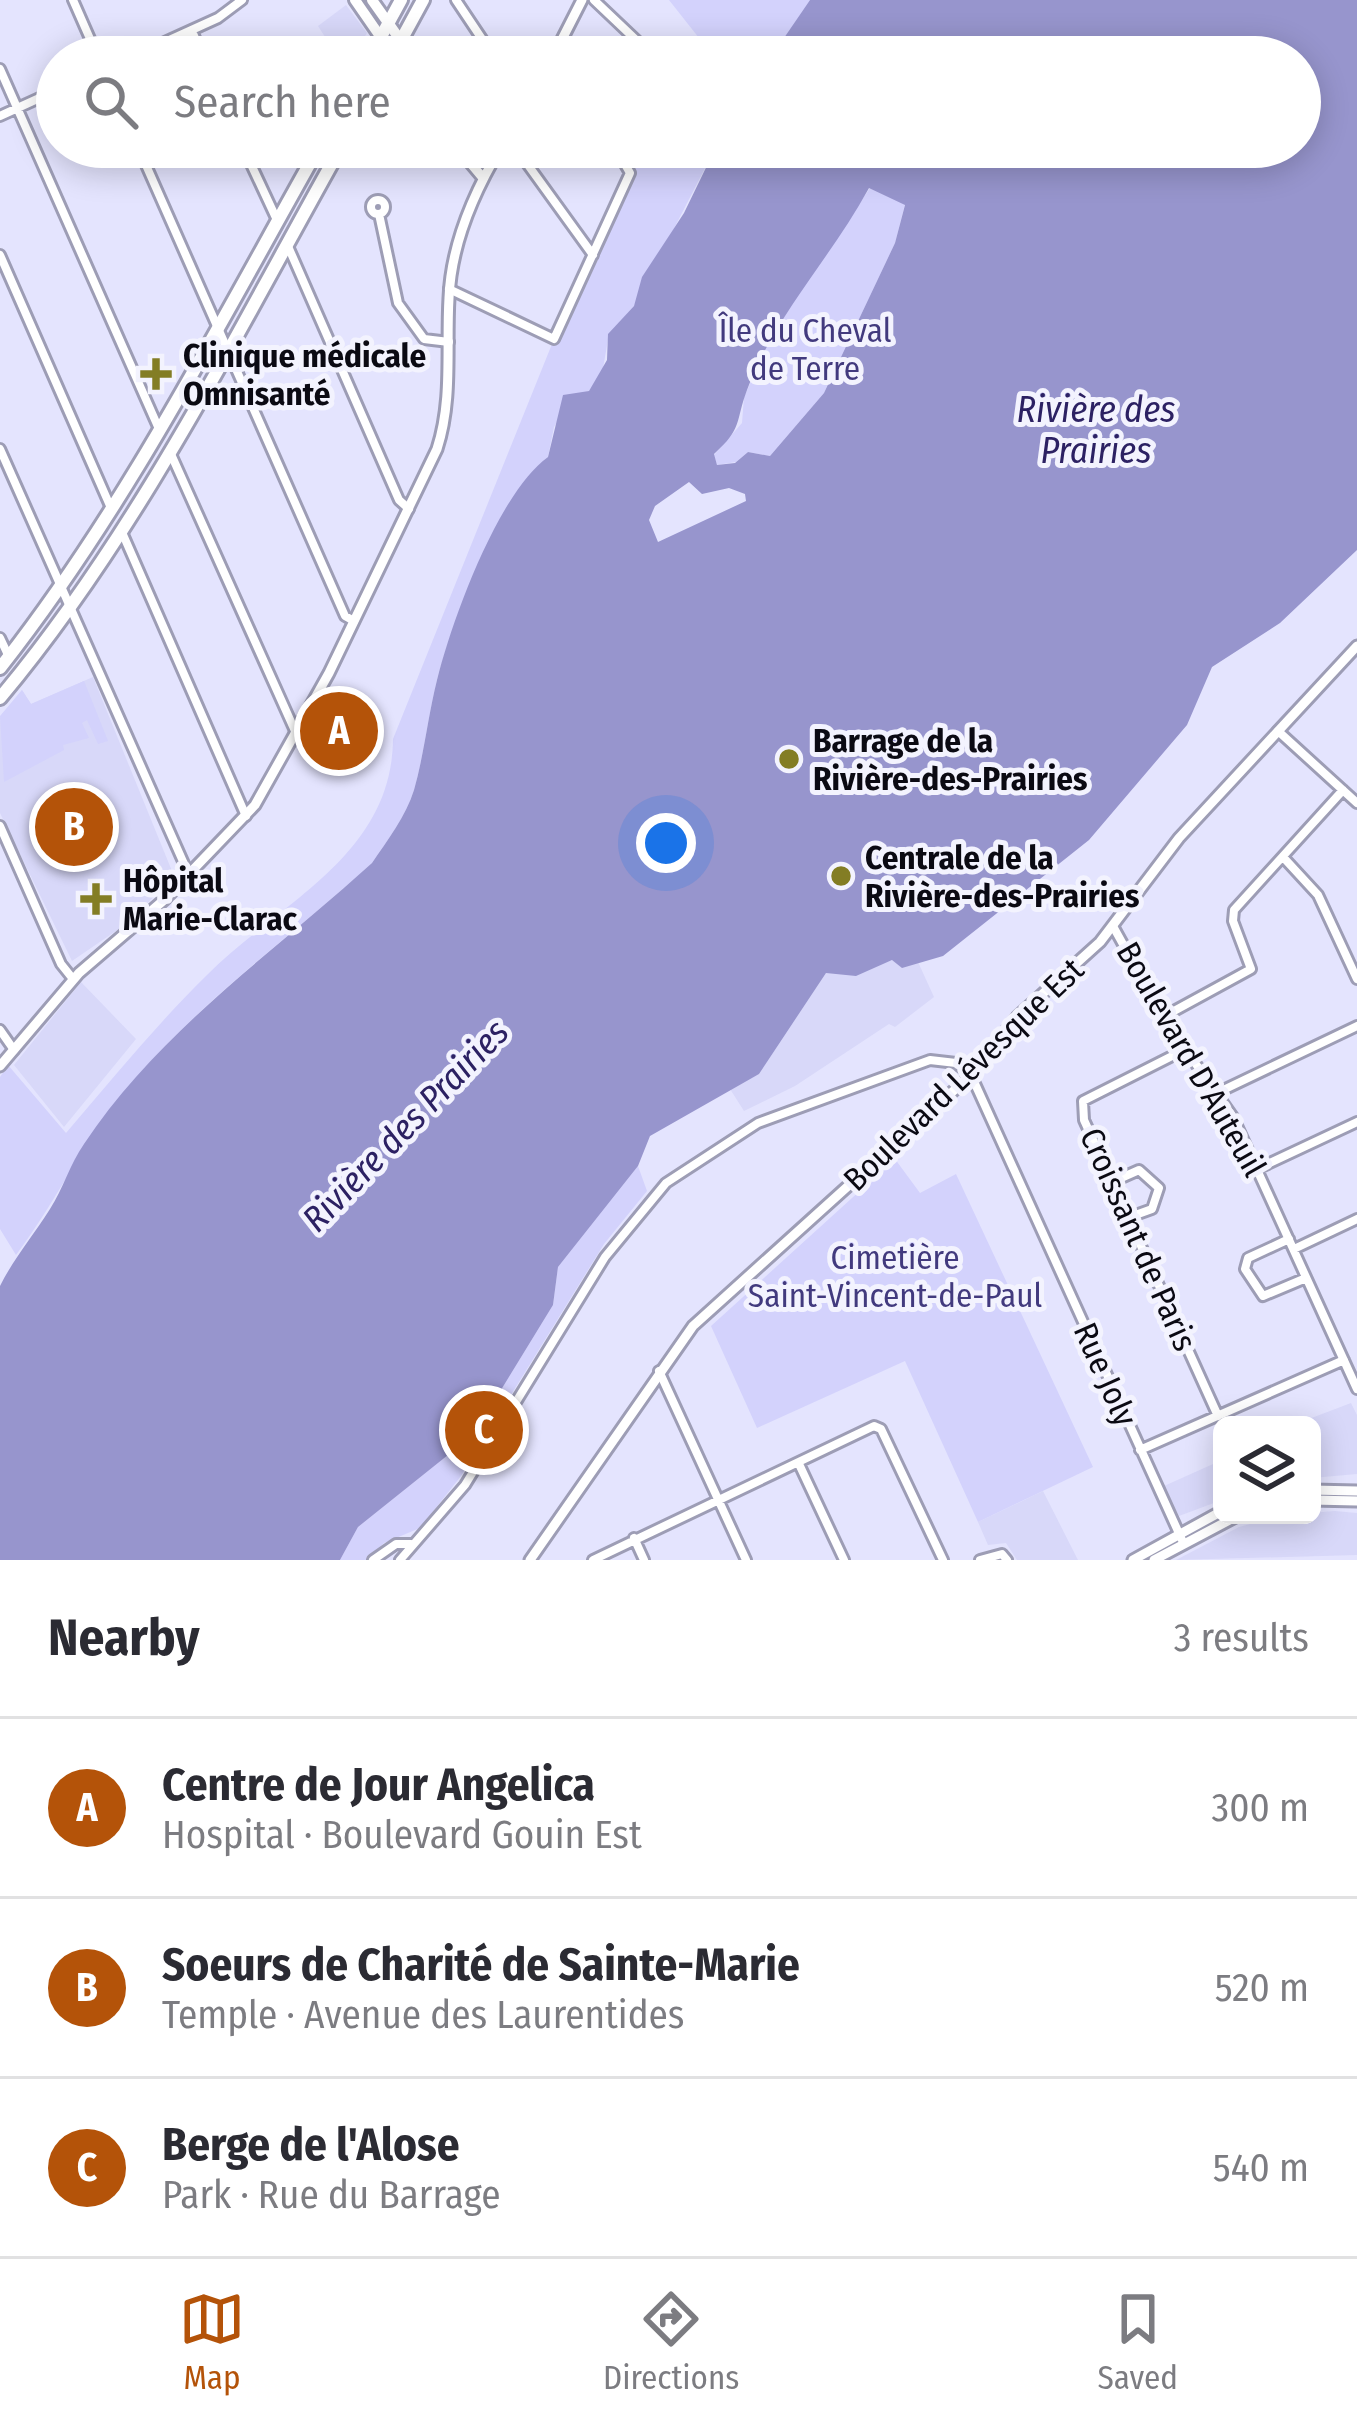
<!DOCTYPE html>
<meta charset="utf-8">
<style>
:root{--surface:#fff;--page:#f2f2f3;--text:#2b2b33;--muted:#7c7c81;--line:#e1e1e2;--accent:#b45309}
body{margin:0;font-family:"Fira Sans Condensed",sans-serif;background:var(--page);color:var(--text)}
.controls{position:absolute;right:36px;bottom:36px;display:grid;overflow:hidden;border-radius:18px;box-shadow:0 6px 30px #0003}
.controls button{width:108px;height:108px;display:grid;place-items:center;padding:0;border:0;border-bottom:3px solid var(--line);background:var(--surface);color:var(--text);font:60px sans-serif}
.you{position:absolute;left:666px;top:843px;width:42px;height:42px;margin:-30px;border:9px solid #fff;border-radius:50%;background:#1a73e8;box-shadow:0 0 0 18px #1a73e833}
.badge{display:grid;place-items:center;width:78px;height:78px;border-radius:50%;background:var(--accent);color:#fff;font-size:39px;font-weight:700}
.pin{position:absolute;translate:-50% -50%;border:6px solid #fff;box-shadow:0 3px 12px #0006}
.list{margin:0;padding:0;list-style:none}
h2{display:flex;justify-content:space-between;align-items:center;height:156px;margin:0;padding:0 48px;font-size:51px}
h2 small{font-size:39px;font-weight:400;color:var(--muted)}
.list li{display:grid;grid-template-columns:78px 1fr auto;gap:36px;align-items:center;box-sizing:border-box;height:180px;padding:0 48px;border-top:3px solid var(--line)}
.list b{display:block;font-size:45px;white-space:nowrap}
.list p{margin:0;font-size:39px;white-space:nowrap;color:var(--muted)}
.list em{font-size:39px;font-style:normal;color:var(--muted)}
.icon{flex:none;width:66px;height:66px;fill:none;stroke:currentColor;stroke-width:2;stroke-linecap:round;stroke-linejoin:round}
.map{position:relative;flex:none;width:1357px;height:1560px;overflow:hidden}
.search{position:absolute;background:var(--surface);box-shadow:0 6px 30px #0003;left:36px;right:36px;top:36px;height:132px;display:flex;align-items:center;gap:30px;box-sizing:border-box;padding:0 42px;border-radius:66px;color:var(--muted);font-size:45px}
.sheet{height:696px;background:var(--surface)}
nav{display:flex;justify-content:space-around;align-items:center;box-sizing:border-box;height:168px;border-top:3px solid var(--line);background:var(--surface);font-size:33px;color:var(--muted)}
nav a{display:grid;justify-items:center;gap:6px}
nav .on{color:var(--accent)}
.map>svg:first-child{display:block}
.built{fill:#d8d8f9}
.green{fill:#d3d2fc}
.water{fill:#9795cd;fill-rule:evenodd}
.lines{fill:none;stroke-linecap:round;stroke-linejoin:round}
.minor-casing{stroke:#9d9db5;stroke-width:14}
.tertiary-casing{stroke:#9d9db5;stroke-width:15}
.secondary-casing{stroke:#9d9db5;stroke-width:16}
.primary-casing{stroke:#9d9db5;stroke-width:18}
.minor{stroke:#fff;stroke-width:8}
.tertiary{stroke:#fff;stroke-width:9}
.secondary{stroke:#fff;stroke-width:10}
.primary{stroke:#fff;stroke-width:12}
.poi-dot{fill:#837d24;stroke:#f3f3fe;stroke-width:4.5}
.labels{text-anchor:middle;stroke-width:10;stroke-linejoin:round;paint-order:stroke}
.park-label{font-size:33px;fill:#423a7e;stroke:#f3f3fe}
.poi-label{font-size:33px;font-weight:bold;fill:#0b0a13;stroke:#f3f3fe;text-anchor:start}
.street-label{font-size:33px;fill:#0b0a13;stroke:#f3f3fe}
.water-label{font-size:36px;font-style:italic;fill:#2c2163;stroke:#f3f3fe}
</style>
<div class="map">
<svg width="1357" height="1560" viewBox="0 0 1357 1560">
<rect width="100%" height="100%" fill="#e4e4fe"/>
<!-- built -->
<path class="built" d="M346,5L367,33L353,57H312L310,53L327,40L318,26Z
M93,677L174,876L129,922L72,961L0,813V717L22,690L31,704Z
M893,960L902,967L918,962L934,997L895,1027L889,1024L795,1086L744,1111L730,1089L759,1074L826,973H849Z
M81,982L136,1039L64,1127L14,1065Z
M1351,1403L1357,1415V1474L1312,1478V1425H1293Z
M1222,1460V1500L1179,1516L1164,1486Z
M1043,1491L1078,1560H1017L1006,1543L988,1545L978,1522Z
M1335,1511L1357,1513V1555L1176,1560L1239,1527L1283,1515Z"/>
<!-- green -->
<path class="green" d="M669,0H810L772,57H714Z
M657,147H716L634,306L609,334L602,374L589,391L572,397L554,427L548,457C503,489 451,625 437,680C428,716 424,755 414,790C406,816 387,841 372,863C293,935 204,998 134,1080C87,1134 59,1198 16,1255L0,1229V1077L8,1065L66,1133C112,1079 157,1024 207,975C280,902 392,856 393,739L554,339L636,161Z
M870,188L905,204L895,243L824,393L770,456L748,452L736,462L717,465L714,455L742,423L744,397L773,332Z
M84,681L108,741L98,744L87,720L82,723L89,738L63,745L64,750L4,782L0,716L22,690L31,704Z
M895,1159L920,1193L956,1174L1093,1467L978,1522L905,1361L757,1428L711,1326Z
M638,1166L647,1191L604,1244L461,1476L420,1528L384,1543L368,1560H340L358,1527L463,1443L485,1416L553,1305L558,1267Z"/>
<!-- water -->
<path class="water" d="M810,0H1357V550L1280,623L1212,667L1187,725L1089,840L943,956L902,968L892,960L856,976L826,973L759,1074L650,1136L638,1166L558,1267L553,1305L485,1416L463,1443L358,1527L340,1560H0V1286C14,1258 33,1236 50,1209C63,1189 70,1164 84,1144C159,1031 273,953 372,863C387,841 406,816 414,790C424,755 428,716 437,680C452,620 498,493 548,457L563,395L589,391L607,360L608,334L634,306L642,277L684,213L716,147H1300V57H771ZM869,188L905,205L895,243L824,393L770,456L748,452L735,463L717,465L714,454C743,428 735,422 747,390C775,315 831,258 869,188ZM689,482L702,494L729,488L745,494L746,501L658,542L649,520L655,506Z"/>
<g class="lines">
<!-- minor casing -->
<g class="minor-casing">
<path id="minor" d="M73,0L98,57
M456,0L494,57
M594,0L654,57
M192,31L203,57
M132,57L218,18L242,0
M0,69L159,429
M0,116L57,90
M138,147L345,616L354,621
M243,147L277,220
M515,147L593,255
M371 207a7 7 0 1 1 14 0a7 7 0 1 1-14 0Z
M379,214L398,303L424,339L449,342
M287,244L399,500L409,509
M0,255L111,508
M449,289L554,339L630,173L615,147
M0,449L189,875
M170,452L296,733
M121,530L246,816
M0,638L9,657
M1278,731L1357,803
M0,826L61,964L73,979
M1283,857L1318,895L1357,979
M1114,928L1165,1020L1233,1117L1357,1389
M1163,1017L1251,969L1233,921L1234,910L1343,790
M0,1030L14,1050
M1186,1049L1083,1101L1084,1120L1218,1416
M1219,1092L1357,1026
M1257,1169L1357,1122
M1112,1182L1139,1170L1159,1188L1152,1209L1127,1218
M1289,1239L1248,1258L1245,1269L1263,1296L1306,1278
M1294,1249L1357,1219
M659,1371L746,1560
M1140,1450L1344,1360
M799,1464L844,1560
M634,1538L644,1560
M373,1560L396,1544H411
M400,1560L465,1485L605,1257L666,1183L758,1123L930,1060L956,1063L971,1075L1182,1540
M593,1560L874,1426L881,1429L943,1560
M980,1560L1002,1554L1007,1560"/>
</g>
<!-- tertiary casing -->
<g class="tertiary-casing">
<path id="tertiary" d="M401,41L412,57
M553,57L582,0
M457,147L483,178
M478,147L493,160
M0,1066L79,973L164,900L255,805L329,673L437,449C453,400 446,349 449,298C451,245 474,192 501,147
M1312,1490L1357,1491
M1312,1500L1357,1501
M530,1560L693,1326L971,1075L1018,1016L1100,942L1179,838L1357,646
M1133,1560L1222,1511
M1154,1560L1239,1515"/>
</g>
<!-- secondary casing -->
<g class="secondary-casing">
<path id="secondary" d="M355,0L393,55
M372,0L401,41"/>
</g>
<!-- primary casing -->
<g class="primary-casing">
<path id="primary" d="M370,57L401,0
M392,57L423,0
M0,668C126,508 219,324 319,147
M0,698C138,533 236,334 341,147"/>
</g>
<!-- minor -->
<use href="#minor" class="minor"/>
<!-- tertiary -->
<use href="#tertiary" class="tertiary"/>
<!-- secondary -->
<use href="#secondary" class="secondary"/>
<!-- primary -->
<use href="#primary" class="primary"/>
</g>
<!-- markers -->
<g class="poi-dot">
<path d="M150 356h12v12h12v12h-12v12h-12v-12h-12v-12h12z"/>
<circle cx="789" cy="759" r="12"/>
<circle cx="841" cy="876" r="12"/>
<path d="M90 881h12v12h12v12h-12v12h-12v-12h-12v-12h12z"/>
</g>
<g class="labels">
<!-- park labels -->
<g class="park-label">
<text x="805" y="342">Île du Cheval<tspan x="805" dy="38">de Terre</tspan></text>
<text x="895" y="1269">Cimetière<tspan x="895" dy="38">Saint-Vincent-de-Paul</tspan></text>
</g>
<!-- poi labels -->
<g class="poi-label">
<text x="183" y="367">Clinique médicale<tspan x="183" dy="38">Omnisanté</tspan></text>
<text x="813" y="752">Barrage de la<tspan x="813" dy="38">Rivière-des-Prairies</tspan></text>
<text x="865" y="869">Centrale de la<tspan x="865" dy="38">Rivière-des-Prairies</tspan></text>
<text x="123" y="892">Hôpital<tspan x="123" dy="38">Marie-Clarac</tspan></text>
</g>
<!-- street labels -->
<g class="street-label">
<text transform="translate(1192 1059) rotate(60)" y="12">Boulevard D'Auteuil</text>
<text transform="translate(963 1074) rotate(-44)" y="12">Boulevard Lévesque Est</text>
<text transform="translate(1139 1239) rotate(66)" y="12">Croissant de Paris</text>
<text transform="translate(1106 1374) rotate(66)" y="12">Rue Joly</text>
</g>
<!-- water labels -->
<g class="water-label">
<text x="1096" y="422">Rivière des<tspan x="1096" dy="41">Prairies</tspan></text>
<text transform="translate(405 1125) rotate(-46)" y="13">Rivière des Prairies</text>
</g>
</g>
</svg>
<div class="controls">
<button><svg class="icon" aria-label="layers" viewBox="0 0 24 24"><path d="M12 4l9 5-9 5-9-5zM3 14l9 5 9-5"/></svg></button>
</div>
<div class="you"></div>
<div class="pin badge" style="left:339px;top:731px">A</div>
<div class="pin badge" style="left:74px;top:827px">B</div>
<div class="pin badge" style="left:484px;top:1430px">C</div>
<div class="search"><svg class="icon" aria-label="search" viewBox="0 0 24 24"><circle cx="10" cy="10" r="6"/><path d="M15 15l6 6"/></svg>Search here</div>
</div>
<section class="sheet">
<h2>Nearby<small>3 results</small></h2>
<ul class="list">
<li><span class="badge">A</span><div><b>Centre de Jour Angelica</b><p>Hospital · Boulevard Gouin Est</p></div><em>300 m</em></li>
<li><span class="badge">B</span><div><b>Soeurs de Charité de Sainte-Marie</b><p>Temple · Avenue des Laurentides</p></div><em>520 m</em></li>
<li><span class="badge">C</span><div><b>Berge de l'Alose</b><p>Park · Rue du Barrage</p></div><em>540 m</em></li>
</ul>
</section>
<nav>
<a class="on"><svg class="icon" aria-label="map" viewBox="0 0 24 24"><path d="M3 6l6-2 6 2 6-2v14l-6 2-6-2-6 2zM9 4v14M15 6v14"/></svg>Map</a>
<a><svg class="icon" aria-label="directions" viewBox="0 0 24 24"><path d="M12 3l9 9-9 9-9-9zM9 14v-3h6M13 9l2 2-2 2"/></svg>Directions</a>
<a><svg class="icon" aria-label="saved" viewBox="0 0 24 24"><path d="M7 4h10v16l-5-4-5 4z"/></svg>Saved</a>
</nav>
